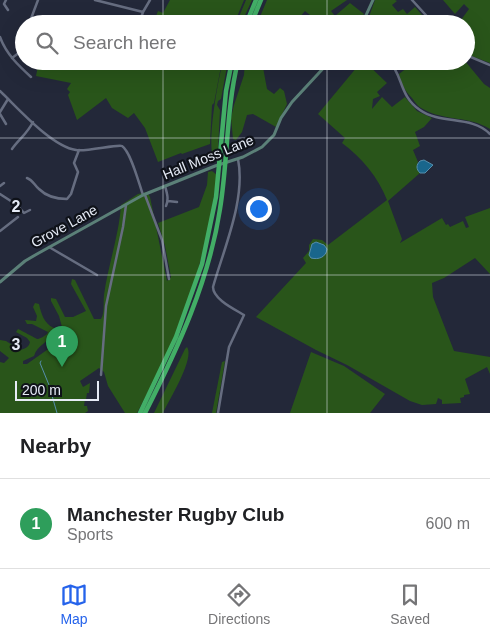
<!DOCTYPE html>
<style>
:root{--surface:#fff;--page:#f6f6f6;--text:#202124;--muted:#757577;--line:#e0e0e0;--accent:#2563eb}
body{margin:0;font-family:Arial,sans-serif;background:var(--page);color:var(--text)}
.scale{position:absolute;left:15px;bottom:12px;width:84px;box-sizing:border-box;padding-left:5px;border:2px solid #e6ebf6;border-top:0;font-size:14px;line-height:18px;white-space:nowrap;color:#e6ebf6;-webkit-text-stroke:4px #0f1219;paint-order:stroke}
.you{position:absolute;left:258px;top:208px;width:18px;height:18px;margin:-12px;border:4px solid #fff;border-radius:50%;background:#1a73e8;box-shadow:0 0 0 8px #1a73e833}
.badge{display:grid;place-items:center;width:32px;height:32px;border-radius:50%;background:var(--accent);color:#fff;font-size:16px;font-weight:700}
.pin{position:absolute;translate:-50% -41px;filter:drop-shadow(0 1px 2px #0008)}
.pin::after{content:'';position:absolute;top:26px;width:18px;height:15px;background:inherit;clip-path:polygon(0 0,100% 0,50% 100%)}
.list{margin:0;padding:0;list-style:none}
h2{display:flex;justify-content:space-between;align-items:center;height:65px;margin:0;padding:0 20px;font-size:21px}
h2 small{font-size:16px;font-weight:400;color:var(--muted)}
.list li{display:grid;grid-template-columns:32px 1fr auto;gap:15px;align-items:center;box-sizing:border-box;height:90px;padding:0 20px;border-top:1px solid var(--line)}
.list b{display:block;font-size:19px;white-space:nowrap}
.list p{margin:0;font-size:16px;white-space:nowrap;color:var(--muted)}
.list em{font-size:16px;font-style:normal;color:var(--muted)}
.icon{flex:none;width:28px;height:28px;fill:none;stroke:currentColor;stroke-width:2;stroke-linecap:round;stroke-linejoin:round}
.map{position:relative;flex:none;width:490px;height:413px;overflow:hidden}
.search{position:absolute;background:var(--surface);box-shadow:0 5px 20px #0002;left:15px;right:15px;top:15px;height:55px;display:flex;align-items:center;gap:12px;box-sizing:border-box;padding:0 18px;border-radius:28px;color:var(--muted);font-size:19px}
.sheet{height:155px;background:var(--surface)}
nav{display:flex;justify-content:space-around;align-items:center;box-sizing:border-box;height:70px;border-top:1px solid var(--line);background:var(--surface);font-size:14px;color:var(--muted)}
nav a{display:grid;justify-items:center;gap:2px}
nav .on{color:var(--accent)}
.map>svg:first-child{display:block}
.green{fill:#29551a}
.water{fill:#19668c;stroke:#568eac}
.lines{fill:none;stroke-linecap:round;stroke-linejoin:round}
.stream{stroke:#568eac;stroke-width:1}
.street{stroke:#666d80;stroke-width:2.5}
.secondary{stroke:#5b8078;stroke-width:3}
.highway{stroke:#42ae66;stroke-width:4.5}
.grid{fill:none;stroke:#e6ebf6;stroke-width:1;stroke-opacity:0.55}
.labels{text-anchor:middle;stroke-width:4.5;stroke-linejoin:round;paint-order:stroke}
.street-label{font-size:14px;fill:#e6ebf6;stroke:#0f1219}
.grid-label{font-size:16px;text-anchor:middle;font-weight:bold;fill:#e6ebf6;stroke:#0f1219;stroke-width:4.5;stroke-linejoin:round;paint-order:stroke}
</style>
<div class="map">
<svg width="490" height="413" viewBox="0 0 490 413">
<rect width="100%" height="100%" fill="#232839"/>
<!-- green -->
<path class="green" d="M170,0H244L234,24H159V21L155,19L158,11L163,13Z
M246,0H252L241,24H236Z
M267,0H347L331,11L335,16L350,3L364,14L358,24H343L336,17L331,24H321L305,11L294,24H287L282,19L278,24H257Z
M375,0H395L397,1L392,5L398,12L403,9L407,14L415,7L430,24H370V14Z
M443,0H490V63L466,54V46L473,38V34L466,29V24H458L469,9L464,4L455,14Z
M39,61H71L76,64L78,61L86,68L104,61H222L214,103L212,105L210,144L182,154L181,153L158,162L145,128L134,113L128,118L112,108L106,98L77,120L68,95L70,92L67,89L71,83L36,76Z
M223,61H228L221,99L218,101L217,105L220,110L218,149L214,160C206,145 218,80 223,61Z
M245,61H263L262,62L267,89L274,94L280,88L284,91L287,104L276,127L253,114L247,115L242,132L236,140L233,139L231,118L234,105L244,75Z
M362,61H364L387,83L377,92L380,96L373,99L372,109L382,97L392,107L405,97L417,111L432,118L424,127L415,132L420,146L413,150L418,162L417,165L420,173L388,201L402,239L400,243L442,218L446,225L448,224L450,227L463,221L466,228L469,227L465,217L490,208V274L475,258L444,278L432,283L433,297L454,351L490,357V374L487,367L465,379L470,394L464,395V397L460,398L461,403L442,404V400L438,398L436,404L422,405L410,401L347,365L316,350L256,317L306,263L303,258L309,251V245L313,239L322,240L328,245L387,200C378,177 362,158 342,143L345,138L318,114Z
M416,61H465L484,84L490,88V129C470,116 443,121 423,109C418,107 415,102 412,98C405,91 401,84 399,74Z
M212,171L217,175C212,213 204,251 193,287C180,331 158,373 137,413H125L108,386L104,372L99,368L80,381L83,387L90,383L89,393H87L86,399H85L84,406H87L88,411L85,413H0V362L4,363L9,358L0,351V340L6,341L20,350C25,349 29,347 30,342L27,338L16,332L18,329C23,331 36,339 38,339C42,338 44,336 47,334L48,332L32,324H27L25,320L36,321L37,316L33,307L35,303L39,304C41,313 44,324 54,328L55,332C49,342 37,345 34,356L23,361V364H27L71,333L68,327H62L59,316L51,301V298L56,299L65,317H73L86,311L71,284L72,279L75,280L94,319H101C105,312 103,303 104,295C108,265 119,236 121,205L138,194L147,192L150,197L167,281L171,277L165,246L158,223L199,207L207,185L208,172Z
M187,347C195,359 169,400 163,413H154L185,349Z
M311,352L344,366L385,394L370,413H290Z
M225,361L216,413H212L222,362Z"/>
<!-- water -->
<path class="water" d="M424,160L433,165L425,173H420C416,169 416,165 420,161Z
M316,242L324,245L327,249C326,257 319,260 311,258L309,255L312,244Z"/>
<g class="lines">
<!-- stream -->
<path class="stream" d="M41,361L40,363L49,385L57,413"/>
<!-- street -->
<path class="street" d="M6,0L4,4L8,10
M95,0L143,12
M412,0L434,24
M30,21L40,24
M29,24L38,0
M139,24L143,12L150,0
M0,37C6,54 19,66 31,77
M466,55L490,65
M12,58L20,52L24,40
M389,61C403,75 399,96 420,110C441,125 471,115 490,134
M0,91C18,108 51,146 76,150C85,152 118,144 122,146C131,152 139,184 143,195
M0,112L8,99
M0,114L6,124
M12,149C19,139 27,134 33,122
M27,178C33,180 34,185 39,189C46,196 57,199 67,199L71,194L78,172L74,163L79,150
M0,186L4,183
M165,186C167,193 169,199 166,206
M0,194L17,205L24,213L30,210
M145,195L162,240L169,279
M168,201L177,202
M0,231L18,217
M49,247L97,275
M101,375L106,306L123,227L126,205
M218,413L229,347L244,315C234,309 213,299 213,287C224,248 246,199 238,159"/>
<!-- secondary -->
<path class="secondary" d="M362,24L373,0
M0,282L25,261L37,254L143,195L215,166L243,157L262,147L274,135L281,118L292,102L330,61"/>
<!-- highway -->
<path class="highway" d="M246,24L256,0
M251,24L261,0
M140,413L176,337L202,264L216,197L226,91L232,61
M145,413C178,348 209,281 220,209C228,160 226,110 238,61"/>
</g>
<!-- grid -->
<path class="grid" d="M163,0V24M327,0V24M163,61V413M327,61V413M0,138H490M0,275H490"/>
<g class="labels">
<!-- street labels -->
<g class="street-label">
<text transform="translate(208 157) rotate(-22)" y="5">Hall Moss Lane</text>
<text transform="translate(64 226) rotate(-29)" y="5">Grove Lane</text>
</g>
</g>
<g class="grid-label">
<text x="16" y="212">2</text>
<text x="16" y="350">3</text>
</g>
</svg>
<div class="scale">200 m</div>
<div class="you"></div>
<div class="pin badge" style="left:62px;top:367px;background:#2e9e5b">1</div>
<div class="search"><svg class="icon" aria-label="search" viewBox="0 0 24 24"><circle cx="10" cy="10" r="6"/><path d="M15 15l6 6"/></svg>Search here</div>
</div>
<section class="sheet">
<h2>Nearby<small></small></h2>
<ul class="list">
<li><span class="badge" style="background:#2e9e5b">1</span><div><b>Manchester Rugby Club</b><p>Sports</p></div><em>600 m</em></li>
</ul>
</section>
<nav>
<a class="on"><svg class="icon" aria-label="map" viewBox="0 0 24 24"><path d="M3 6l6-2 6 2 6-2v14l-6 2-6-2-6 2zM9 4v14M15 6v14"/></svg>Map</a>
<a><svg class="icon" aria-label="directions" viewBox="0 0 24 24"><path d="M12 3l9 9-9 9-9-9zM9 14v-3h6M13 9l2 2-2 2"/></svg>Directions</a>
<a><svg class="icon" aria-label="saved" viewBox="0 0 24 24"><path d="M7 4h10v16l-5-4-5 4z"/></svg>Saved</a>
</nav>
